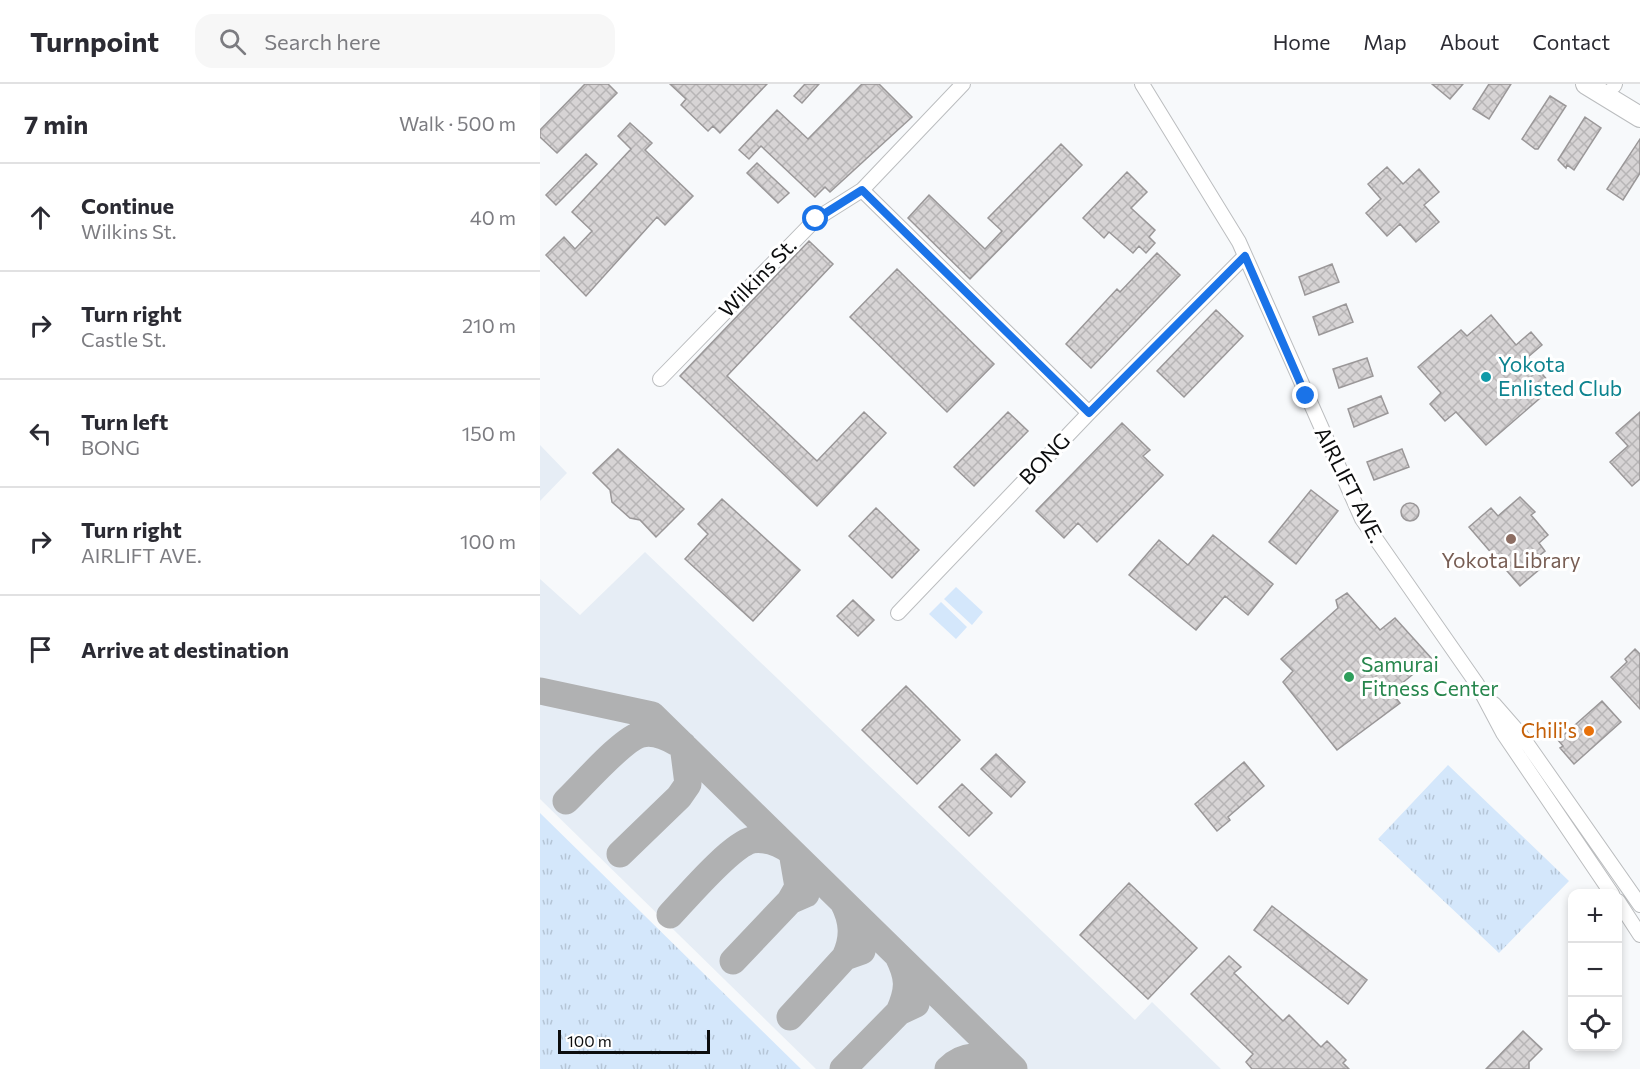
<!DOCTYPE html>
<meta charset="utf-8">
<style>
:root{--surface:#fff;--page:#f7f7f7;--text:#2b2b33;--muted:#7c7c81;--line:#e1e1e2}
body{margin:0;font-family:Commissioner,sans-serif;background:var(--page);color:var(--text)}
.controls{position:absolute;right:18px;bottom:18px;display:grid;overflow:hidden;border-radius:12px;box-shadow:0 3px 9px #0003}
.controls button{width:54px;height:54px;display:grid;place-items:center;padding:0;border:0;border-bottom:2px solid var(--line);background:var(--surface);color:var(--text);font:30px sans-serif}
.scale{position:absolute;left:18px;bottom:15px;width:152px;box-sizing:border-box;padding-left:6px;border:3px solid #0c0d0e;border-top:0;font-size:16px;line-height:21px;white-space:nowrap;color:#0c0d0e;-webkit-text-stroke:4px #fff;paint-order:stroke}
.stop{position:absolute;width:18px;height:18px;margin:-14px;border:4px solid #1a73e8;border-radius:50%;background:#fff}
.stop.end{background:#1a73e8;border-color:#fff;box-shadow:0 2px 6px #0008}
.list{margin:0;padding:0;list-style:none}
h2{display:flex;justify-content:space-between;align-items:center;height:78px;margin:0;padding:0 24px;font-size:26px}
h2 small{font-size:20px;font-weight:400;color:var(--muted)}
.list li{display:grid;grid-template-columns:39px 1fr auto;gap:18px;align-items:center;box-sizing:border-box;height:108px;padding:0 24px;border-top:2px solid var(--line)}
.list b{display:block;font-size:22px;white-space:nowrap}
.list p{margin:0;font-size:20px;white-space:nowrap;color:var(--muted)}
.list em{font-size:20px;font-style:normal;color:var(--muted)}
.icon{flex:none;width:33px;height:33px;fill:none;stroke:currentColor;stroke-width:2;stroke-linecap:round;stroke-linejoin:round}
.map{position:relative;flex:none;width:1100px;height:985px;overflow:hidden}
header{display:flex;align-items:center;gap:36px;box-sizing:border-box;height:84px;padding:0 30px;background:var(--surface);border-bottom:2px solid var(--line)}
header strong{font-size:28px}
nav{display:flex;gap:33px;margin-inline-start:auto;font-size:21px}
.search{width:420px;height:54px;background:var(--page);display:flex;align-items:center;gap:15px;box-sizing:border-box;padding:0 21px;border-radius:18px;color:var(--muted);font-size:22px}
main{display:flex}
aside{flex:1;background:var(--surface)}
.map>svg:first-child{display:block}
.built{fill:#e6edf5}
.grass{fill:url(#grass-tufts)}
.pitch{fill:#d4e7fb}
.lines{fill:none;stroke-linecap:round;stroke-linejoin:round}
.taxiway{stroke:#b0b1b2;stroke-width:27}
.building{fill:url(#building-cross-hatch);stroke:#9a9798;stroke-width:1.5}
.minor-casing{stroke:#bbbdbf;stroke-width:16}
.highway-casing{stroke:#bbbdbf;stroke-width:22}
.minor{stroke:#fff;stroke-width:14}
.highway{stroke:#fff;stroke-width:20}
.route{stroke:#1a73e8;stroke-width:8}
.culture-dot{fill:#0f9aa8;stroke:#fff;stroke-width:2}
.education-dot{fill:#8d6e63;stroke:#fff;stroke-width:2}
.leisure-dot{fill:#2e9e5b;stroke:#fff;stroke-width:2}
.food-dot{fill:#e8710a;stroke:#fff;stroke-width:2}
.labels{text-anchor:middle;stroke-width:6;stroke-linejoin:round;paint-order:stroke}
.street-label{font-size:21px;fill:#0c0d0e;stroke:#fff}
.culture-label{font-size:21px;fill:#0d838f;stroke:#fff;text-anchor:start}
.education-label{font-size:21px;fill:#785e54;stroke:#fff}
.leisure-label{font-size:21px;fill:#27864d;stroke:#fff;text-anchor:start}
.food-label{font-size:21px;fill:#c56008;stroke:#fff;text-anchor:end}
</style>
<header>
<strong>Turnpoint</strong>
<div class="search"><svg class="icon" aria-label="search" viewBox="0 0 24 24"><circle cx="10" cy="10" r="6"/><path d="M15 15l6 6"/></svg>Search here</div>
<nav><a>Home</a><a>Map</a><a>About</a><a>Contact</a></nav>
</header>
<main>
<aside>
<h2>7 min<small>Walk · 500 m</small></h2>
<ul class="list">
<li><svg class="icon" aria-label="ahead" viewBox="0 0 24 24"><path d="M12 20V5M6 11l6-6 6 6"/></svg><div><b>Continue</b><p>Wilkins St.</p></div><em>40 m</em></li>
<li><svg class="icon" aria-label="right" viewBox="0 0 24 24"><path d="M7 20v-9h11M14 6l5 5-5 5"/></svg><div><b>Turn right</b><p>Castle St.</p></div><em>210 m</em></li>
<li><svg class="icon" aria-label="left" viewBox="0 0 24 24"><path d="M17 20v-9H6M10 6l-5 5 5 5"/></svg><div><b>Turn left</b><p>BONG</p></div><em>150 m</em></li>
<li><svg class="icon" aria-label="right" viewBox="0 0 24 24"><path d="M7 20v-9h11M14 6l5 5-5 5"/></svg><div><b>Turn right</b><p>AIRLIFT AVE.</p></div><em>100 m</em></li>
<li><svg class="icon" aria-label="arrive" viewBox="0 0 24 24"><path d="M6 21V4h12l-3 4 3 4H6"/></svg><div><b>Arrive at destination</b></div></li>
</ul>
</aside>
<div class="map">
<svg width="1100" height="985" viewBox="0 0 1100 985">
<defs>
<pattern id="grass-tufts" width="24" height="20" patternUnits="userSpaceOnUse" patternTransform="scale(1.5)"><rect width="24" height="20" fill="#d4e7fb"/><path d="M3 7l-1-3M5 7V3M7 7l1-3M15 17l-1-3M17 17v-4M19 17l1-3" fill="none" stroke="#b5c5d6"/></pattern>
<pattern id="building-cross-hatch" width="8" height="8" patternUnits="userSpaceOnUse" patternTransform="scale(1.5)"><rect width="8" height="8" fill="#d7d4d5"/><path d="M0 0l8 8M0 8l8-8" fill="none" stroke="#b7b5b6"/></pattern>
</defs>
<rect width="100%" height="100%" fill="#f7f9fb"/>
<!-- built -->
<path class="built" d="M0,361L27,389L0,417Z
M105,468L595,936L612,918L681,985H276L0,715V495L40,531Z"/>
<!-- grass -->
<path class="grass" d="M908,681L1029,797L959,869L838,755Z
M0,729L261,985H0Z"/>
<!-- pitch -->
<path class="pitch" d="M416,503L443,528L432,541L404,515Z
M401,518L427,543L416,555L389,530Z"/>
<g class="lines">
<!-- taxiway -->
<path class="taxiway" d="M0,607L112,631L474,985
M26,717C42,702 83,654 102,650C115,647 127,653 137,659
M80,770L139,713L148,700L143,661
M303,818C313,837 314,854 305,873
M130,831C147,813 191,761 212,756C226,754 241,760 252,768L258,803L250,817
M358,872C369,894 369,905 359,928
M193,877L250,817L266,810
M250,933L305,873L322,867
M303,985L359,928L376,920
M408,985C425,968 443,972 465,976L467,979"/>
</g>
<!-- building -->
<path class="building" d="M45,0H68L77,9L17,69L0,53V46Z
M130,0H227L180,49L173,42L168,47L141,21L146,15Z
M265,0H279L262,19L254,12Z
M322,0H339L372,33L290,108L285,103L275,113L221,62L209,75L199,66L237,26L268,55Z
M892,0H923L910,15Z
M949,0H971L949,35L933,25Z
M1010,12L1026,22L998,65H995L982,55Z
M1045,33L1061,44L1034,86L1027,81L1026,84L1018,76Z
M90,39L112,59L105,66L153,112L125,141L117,133L46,212L6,171L24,153L35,165L52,147L32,128L91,65L78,52Z
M1100,55V89L1083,116L1067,105Z
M521,60L542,81L430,195L368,134L389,111L445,165L462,147L448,134Z
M46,70L57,80L16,121L6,111Z
M217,79L249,109L238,119L207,89Z
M847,83L863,100L879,85L899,108L884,121L899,138L876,158L860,140L847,152L826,129L841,115L828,100Z
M587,88L607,108L591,124L615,146L609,153L615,159L606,169L599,162L593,169L569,148L564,154L543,134Z
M269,157L293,180L187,292L277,377L324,328L346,349L277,422L140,292Z
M617,169L640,191L551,284L526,260L577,205L580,208Z
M792,180L799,198L765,211L759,193Z
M357,185L454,280L407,328L310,233Z
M806,220L813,238L779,251L773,233Z
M676,226L703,252L644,313L617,287Z
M951,231L976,261L991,248L1002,261L988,273L1013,303L946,361L916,328L905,337L890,320L901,309L878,283L921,246L927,252Z
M827,274L833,292L799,304L793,285Z
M841,312L848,329L814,343L808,325Z
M468,328L488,347L434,402L414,383Z
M1100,328V395L1092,402L1070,378L1088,362L1076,349Z
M582,339L610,366L603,372L623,391L557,458L538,439L524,454L496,427Z
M78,365L144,425L116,453L100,436L90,434L72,418L70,406L53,389Z
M862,365L869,383L834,396L827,378Z
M771,406L798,427L756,480L729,458Z
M980,413L995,428L991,431L1008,451L999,459L1005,467L995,475L1001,484L980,502L929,443L951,424L958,432Z
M182,415L260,486L213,537L145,475L168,450L158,440Z
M861 428a9 9 0 1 1 18 0a9 9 0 1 1-18 0Z
M336,424L379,466L352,494L309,452Z
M673,451L733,500L708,531L685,512L656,546L589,491L619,456L648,481Z
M807,509L840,546L855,534L892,575L851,608L860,619L797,666L743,598L753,587L741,575L798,524L796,516Z
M313,516L334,536L318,552L297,532Z
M1095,565L1100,570V625L1071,593L1087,578L1085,575Z
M366,602L420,656L377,700L322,646Z
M1062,617L1081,638L1034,680L1020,664L1023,662L1018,656Z
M456,670L485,698L471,713L441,685Z
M704,678L724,702L688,733L690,736L677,747L655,720Z
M422,700L452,729L429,752L399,723Z
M589,799L657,864L608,915L540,851Z
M732,822L827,896L808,920L714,846Z
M689,872L701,883L694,889L743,937L749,931L781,963L787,957L806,976L803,979L809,985H712L706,978L713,970L651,910Z
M983,947L1002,965L989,978V985H946Z"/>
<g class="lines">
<!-- minor casing -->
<g class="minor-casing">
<path id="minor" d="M602,0L699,158L822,435L937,600L963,649L1072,810
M1074,2L1075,0
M322,106L549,329
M120,295L276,135L322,106L423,0
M358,529L549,329L705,172
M954,620L981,651L1100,821
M1078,817L1100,851"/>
</g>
<!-- highway casing -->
<g class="highway-casing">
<path id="highway" d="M1046,0L1100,33"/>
</g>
<!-- minor -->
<use href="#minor" class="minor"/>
<!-- highway -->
<use href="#highway" class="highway"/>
</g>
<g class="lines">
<!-- route -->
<path class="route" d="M276,135L322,106L549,329L705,172L766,312"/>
</g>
<!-- markers -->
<circle class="culture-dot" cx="946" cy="293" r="6"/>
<circle class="education-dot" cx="971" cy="455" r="6"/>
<circle class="leisure-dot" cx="809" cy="593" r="6"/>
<circle class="food-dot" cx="1049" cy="647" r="6"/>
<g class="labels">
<!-- street labels -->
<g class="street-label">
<text transform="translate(218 194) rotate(-46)" y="7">Wilkins St.</text>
<text transform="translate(505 375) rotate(-46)" y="7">BONG</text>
<text transform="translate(809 401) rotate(63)" y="7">AIRLIFT AVE.</text>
</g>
<!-- culture labels -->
<g class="culture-label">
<text x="958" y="288">Yokota<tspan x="958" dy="24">Enlisted Club</tspan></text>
</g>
<!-- education labels -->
<g class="education-label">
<text x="971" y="484">Yokota Library</text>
</g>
<!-- leisure labels -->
<g class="leisure-label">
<text x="821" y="588">Samurai<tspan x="821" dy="24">Fitness Center</tspan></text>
</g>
<!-- food labels -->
<g class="food-label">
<text x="1037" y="654">Chili's</text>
</g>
</g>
</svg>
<div class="controls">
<button>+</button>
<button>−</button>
<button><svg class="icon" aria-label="locate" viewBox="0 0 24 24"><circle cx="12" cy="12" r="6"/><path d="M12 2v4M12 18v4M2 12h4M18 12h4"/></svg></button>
</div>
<div class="scale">100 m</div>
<div class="stop" style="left:276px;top:135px"></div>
<div class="stop end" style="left:766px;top:312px"></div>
</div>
</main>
